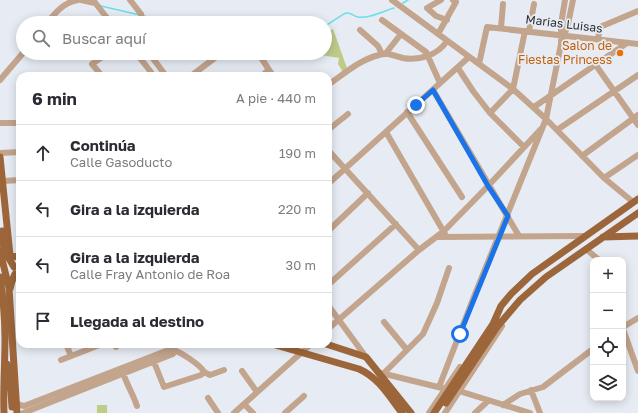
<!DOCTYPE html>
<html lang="es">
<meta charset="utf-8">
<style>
:root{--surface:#fff;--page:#f7f7f7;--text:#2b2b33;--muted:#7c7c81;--line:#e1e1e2}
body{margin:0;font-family:"Golos Text",sans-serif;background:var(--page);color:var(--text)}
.controls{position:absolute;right:12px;bottom:12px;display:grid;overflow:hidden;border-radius:8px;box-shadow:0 2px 10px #0003}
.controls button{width:36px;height:36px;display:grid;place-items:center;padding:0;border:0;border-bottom:1px solid var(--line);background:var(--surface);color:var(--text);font:20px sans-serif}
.stop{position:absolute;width:12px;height:12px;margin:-9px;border:3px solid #1a73e8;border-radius:50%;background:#fff}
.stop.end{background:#1a73e8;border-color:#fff;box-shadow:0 1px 4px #0008}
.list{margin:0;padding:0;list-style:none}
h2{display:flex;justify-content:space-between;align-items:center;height:52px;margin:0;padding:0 16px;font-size:17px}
h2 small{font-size:13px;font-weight:400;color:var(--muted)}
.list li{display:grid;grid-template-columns:26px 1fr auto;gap:12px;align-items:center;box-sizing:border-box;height:56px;padding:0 16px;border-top:1px solid var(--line)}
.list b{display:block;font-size:15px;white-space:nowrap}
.list p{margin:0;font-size:13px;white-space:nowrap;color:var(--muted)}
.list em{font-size:13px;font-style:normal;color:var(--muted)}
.icon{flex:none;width:22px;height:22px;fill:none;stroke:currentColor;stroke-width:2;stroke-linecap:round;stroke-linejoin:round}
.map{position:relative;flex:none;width:638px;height:413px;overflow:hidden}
.search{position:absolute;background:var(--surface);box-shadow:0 2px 10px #0003;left:16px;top:16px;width:316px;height:44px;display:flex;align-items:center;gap:10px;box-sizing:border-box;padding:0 14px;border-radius:22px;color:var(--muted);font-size:15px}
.panel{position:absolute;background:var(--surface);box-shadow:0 2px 10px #0003;left:16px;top:72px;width:316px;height:276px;border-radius:12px}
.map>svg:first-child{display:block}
.green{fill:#bfcc88}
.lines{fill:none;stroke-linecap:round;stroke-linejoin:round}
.stream{stroke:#68e0e5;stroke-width:1.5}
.minor{stroke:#c3a48d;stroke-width:6}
.major{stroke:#9c663a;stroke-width:7}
.route{stroke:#1a73e8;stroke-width:5}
.food-dot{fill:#e8710a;stroke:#e7ecf4;stroke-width:1.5}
.labels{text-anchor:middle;stroke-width:3.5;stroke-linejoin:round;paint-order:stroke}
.street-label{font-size:12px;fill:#2e3033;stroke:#e7ecf4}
.food-label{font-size:12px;fill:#c56008;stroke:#e7ecf4;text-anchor:end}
</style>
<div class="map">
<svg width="638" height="413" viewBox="0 0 638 413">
<rect width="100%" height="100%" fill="#e7ecf4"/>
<!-- green -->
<path class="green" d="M333,29L347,68L343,72L338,64L339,58L321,55L319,53H325V32Z
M97,405H107V413H97Z"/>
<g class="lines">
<!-- stream -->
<path class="stream" d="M403,3L408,0
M101,6L140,15
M144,16L167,23
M325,26C330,23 343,14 346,13C351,12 353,16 358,17C369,19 383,11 394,8"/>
<!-- minor -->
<path class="minor" d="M81,0L95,3
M93,0L111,23
M130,0L141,14L143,23
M392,0L513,89L546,119L604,178L633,202
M441,0L427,8L436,16L447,20
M382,20L426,52L440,83
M47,23C55,13 64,2 78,0
M501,28L503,4
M360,30L378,46L382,54
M529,31L534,4
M438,34L456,2L453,0
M563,39L568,24L573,0
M598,39L600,27L638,11
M136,53L154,76
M149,53L166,76
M386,53L401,34
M479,64L487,27L638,44
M595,64L638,125
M458,68L473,91L490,113L524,147
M102,76L92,64L108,53
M191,76L216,57L255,54H258L260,56L273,76
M262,76L268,70
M0,80L23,53
M328,85C344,74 359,60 379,55C388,52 394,56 403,58C419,61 438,55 447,41
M433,90L519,236
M534,107L627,43
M407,112L462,197
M490,113L513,89L525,31
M0,123H20
M328,130L348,114
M557,130L638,75
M386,132L445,234
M328,150L419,250
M0,153L20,152
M582,156L638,115
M604,178L638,155
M3,181L20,180
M328,184L469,57
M328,231L368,193
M437,237L584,236
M586,249L599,260
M328,285L396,224
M328,305L366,357
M384,322L407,350
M623,327L638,318
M328,329L419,250L444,231L488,186L541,129
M623,329L638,371
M66,344L71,356
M116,344V347
M61,360L102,344
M154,362L164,387L201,375L204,372
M242,371L257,392
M204,372L210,375L224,370
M123,373C127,385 133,394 137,406
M381,373L442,388
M384,373L423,334L437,303L449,268
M439,387L475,294L546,119L561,44V24L565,0
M531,390L540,413
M459,391L530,413
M208,398L218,413
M16,404L24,406L171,349C179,351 201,365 204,372
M244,404L253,413
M503,405L520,394L543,387L593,349
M23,413L173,354L175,350
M234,413L311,344
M285,413L304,396
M429,413L460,367
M445,413L502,326
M475,413L488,401"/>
<!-- major -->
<path class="major" d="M0,157L10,255
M2,231L4,250L14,267
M603,237L638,236
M0,251L9,288L17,413
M7,254L20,258
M0,277C3,297 5,318 5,339C5,364 3,388 4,413
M10,289L12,281L15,274H20
M272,344L359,369C379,378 389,396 402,413
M326,344L366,357L411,413
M7,364L10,377L12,407
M446,403L497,327L520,300L546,277L638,213
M434,413L493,324L501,306L511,294L532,274L638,199"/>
</g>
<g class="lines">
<!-- route -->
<path class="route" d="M416,105L433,90L488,186L508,216L460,334"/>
</g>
<!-- markers -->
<circle class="food-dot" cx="620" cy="53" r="4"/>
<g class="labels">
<!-- street labels -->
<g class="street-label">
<text transform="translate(564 24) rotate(7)" y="4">Marias Luisas</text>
</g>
<!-- food labels -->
<g class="food-label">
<text x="612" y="50">Salon de<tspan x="612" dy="14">Fiestas Princess</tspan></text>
</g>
</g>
</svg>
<div class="controls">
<button>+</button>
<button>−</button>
<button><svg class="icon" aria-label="locate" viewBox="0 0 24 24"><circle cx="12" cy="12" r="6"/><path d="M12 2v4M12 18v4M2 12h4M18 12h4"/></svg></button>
<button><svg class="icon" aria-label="layers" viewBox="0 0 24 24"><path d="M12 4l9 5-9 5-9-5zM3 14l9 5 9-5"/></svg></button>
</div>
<div class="stop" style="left:460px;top:334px"></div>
<div class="stop end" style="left:416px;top:105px"></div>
<div class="search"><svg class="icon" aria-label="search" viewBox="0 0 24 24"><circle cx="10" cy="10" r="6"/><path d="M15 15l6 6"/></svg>Buscar aquí</div>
<section class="panel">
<h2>6 min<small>A pie · 440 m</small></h2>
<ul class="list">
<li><svg class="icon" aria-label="ahead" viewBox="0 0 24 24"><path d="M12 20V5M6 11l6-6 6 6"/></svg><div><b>Continúa</b><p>Calle Gasoducto</p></div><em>190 m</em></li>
<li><svg class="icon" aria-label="left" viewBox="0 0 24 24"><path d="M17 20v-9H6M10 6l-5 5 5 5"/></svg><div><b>Gira a la izquierda</b></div><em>220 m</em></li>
<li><svg class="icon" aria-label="left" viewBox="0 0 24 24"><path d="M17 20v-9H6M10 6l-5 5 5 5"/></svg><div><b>Gira a la izquierda</b><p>Calle Fray Antonio de Roa</p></div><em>30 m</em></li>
<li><svg class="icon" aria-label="arrive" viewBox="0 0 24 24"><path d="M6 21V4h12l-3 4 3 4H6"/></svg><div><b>Llegada al destino</b></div></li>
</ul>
</section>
</div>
